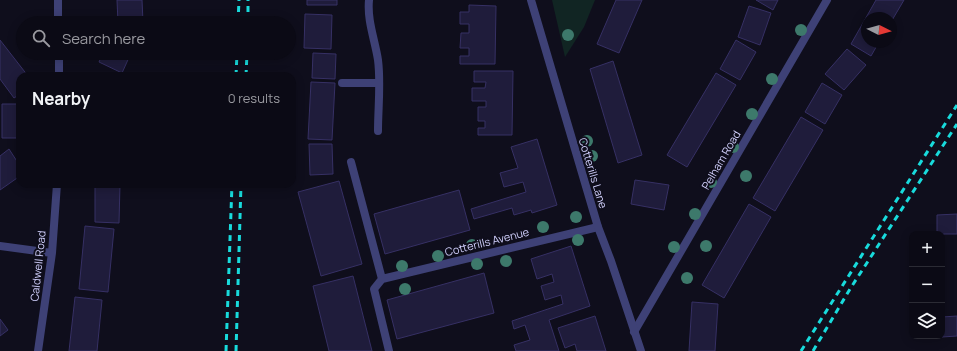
<!DOCTYPE html>
<meta charset="utf-8">
<style>
:root{--surface:#0b0a15;--page:#191822;--text:#f1f3f6;--muted:#9a9aa0;--line:#2b2b34}
body{margin:0;font-family:Manrope,sans-serif;background:var(--page);color:var(--text)}
.controls{position:absolute;right:12px;bottom:12px;display:grid;overflow:hidden;border-radius:8px;box-shadow:0 2px 10px #0003}
.controls button{width:36px;height:36px;display:grid;place-items:center;padding:0;border:0;border-bottom:1px solid var(--line);background:var(--surface);color:var(--text);font:20px sans-serif}
.compass{position:absolute;left:861px;top:12px;width:36px;height:36px;border-radius:50%;background:var(--surface);box-shadow:0 2px 10px #0003;rotate:96deg}
.list{margin:0;padding:0;list-style:none}
h2{display:flex;justify-content:space-between;align-items:center;height:52px;margin:0;padding:0 16px;font-size:17px}
h2 small{font-size:13px;font-weight:400;color:var(--muted)}
.icon{flex:none;width:22px;height:22px;fill:none;stroke:currentColor;stroke-width:2;stroke-linecap:round;stroke-linejoin:round}
.map{position:relative;flex:none;width:957px;height:351px;overflow:hidden}
.search{position:absolute;background:var(--surface);box-shadow:0 2px 10px #0003;left:16px;top:16px;width:280px;height:44px;display:flex;align-items:center;gap:10px;box-sizing:border-box;padding:0 14px;border-radius:22px;color:var(--muted);font-size:15px}
.panel{position:absolute;background:var(--surface);box-shadow:0 2px 10px #0003;left:16px;top:72px;width:280px;height:116px;border-radius:12px}
.map>svg:first-child{display:block}
.grass{fill:#112523}
.building{fill:#1f1c3b;stroke:#363064}
.lines{fill:none;stroke-linecap:round;stroke-linejoin:round}
.minor{stroke:#3e4176;stroke-width:8}
.tertiary{stroke:#3e4176;stroke-width:8}
.rail{stroke:#18dbdc;stroke-width:3;stroke-dasharray:6 5;stroke-linecap:butt}
.tree{fill:#3d796b}
.labels{text-anchor:middle;stroke-width:4;stroke-linejoin:round;paint-order:stroke}
.street-label{font-size:11px;fill:#cfcefa;stroke:#0f0e1c}
</style>
<div class="map">
<svg width="957" height="351" viewBox="0 0 957 351">
<rect width="100%" height="100%" fill="#0f0e1c"/>
<!-- grass -->
<path class="grass" d="M552,0H595L584,27L565,57Z"/>
<!-- building -->
<path class="building" d="M117,0H142L143,22L118,23Z
M307,0H337V5H307Z
M616,0H642L619,53L597,44Z
M756,0H778L773,10Z
M876,0H904L891,22V18H867V42H879L871,56L851,44Z
M469,5L496,6L495,64H460V56H469V48H460L461,33H469V24H460V12H469Z
M749,6L771,13L760,45L738,37Z
M305,14L332,15L331,49L304,48Z
M0,40L28,76H20V94L14,98L0,79Z
M736,40L756,52L740,80L720,69Z
M847,49L866,65L844,90L825,74Z
M103,53H131L122,73L99,62Z
M313,53L336,54L335,79L312,78Z
M613,61L642,155L618,163L590,69Z
M474,71H513L512,135H478V128H485V121H478V107H486V101H472V88H485L486,82H474Z
M716,73L736,85L687,167L667,155Z
M311,82L335,83L332,140L308,139Z
M822,83L842,95L825,124L805,112Z
M2,104H20V138H2Z
M801,117L823,130L775,211L753,198Z
M537,139L557,205L532,213L531,210L514,215L512,208L474,219L471,209L526,192L523,182L504,187L500,173L518,168L511,147Z
M309,144H332L333,174L310,175Z
M9,149L20,166V176L0,190V156Z
M635,180L669,185L664,210L631,204Z
M339,181L362,264L321,276L298,192Z
M95,184H120L119,223L95,222Z
M459,190L470,230L385,254L374,214Z
M749,204L771,217L724,298L702,285Z
M957,214V234H937V215Z
M85,226L114,229L108,292L79,289Z
M571,246L590,306L549,320L559,351H516L514,345L530,340L525,325L514,329L512,321L563,304L561,295L545,300L541,286L554,282L552,274L537,279L531,259Z
M484,273L494,313L397,339L387,300Z
M353,276L372,351H329L313,286Z
M75,297L102,300L97,351H69Z
M692,302L718,304L715,351H689Z
M595,316L606,351H577L575,344L565,348L558,328Z
M957,316V336L942,337V317Z
M0,319L8,330L0,336Z"/>
<g class="lines">
<!-- minor -->
<path class="minor" d="M58,0V23
M369,0C367,21 375,40 378,60C381,83 378,108 378,131
M59,53V76
M342,83H378
M351,162L382,279L374,289L389,351
M0,246L52,253
M382,279L598,227
M634,332L827,0
M38,351L52,253L57,184"/>
<!-- tertiary -->
<path class="tertiary" d="M531,0L598,227L611,261L641,351"/>
<!-- rail -->
<path class="rail" d="M238,23L239,0
M248,23V0
M236,76L237,53
M246,76L247,53
M226,351L232,184
M236,351L241,184
M801,351L957,105
M813,351L850,289L957,124"/>
</g>
<!-- trees -->
<g class="tree">
<circle cx="801" cy="30" r="6"/>
<circle cx="568" cy="35" r="6"/>
<circle cx="772" cy="79" r="6"/>
<circle cx="752" cy="114" r="6"/>
<circle cx="587" cy="141" r="6"/>
<circle cx="733" cy="147" r="6"/>
<circle cx="592" cy="156" r="6"/>
<circle cx="746" cy="176" r="6"/>
<circle cx="711" cy="182" r="6"/>
<circle cx="695" cy="214" r="6"/>
<circle cx="576" cy="217" r="6"/>
<circle cx="543" cy="227" r="6"/>
<circle cx="578" cy="240" r="6"/>
<circle cx="472" cy="245" r="6"/>
<circle cx="706" cy="246" r="6"/>
<circle cx="674" cy="247" r="6"/>
<circle cx="438" cy="256" r="6"/>
<circle cx="506" cy="261" r="6"/>
<circle cx="477" cy="264" r="6"/>
<circle cx="402" cy="266" r="6"/>
<circle cx="687" cy="278" r="6"/>
<circle cx="405" cy="289" r="6"/>
</g>
<g class="labels">
<!-- street labels -->
<g class="street-label">
<text transform="translate(721 160) rotate(-60)" y="4">Pelham Road</text>
<text transform="translate(593 173) rotate(73)" y="4">Cotterills Lane</text>
<text transform="translate(487 242) rotate(-14)" y="4">Cotterills Avenue</text>
<text transform="translate(38 266) rotate(-84)" y="4">Caldwell Road</text>
</g>
</g>
</svg>
<div class="controls">
<button>+</button>
<button>−</button>
<button><svg class="icon" aria-label="layers" viewBox="0 0 24 24"><path d="M12 4l9 5-9 5-9-5zM3 14l9 5 9-5"/></svg></button>
</div>
<svg class="compass" viewBox="-18 -18 36 36"><path d="M0-13l5 13h-10z" fill="#e53935"/><path d="M0 13l5-13h-10z" fill="#9a9aa0"/></svg>
<div class="search"><svg class="icon" aria-label="search" viewBox="0 0 24 24"><circle cx="10" cy="10" r="6"/><path d="M15 15l6 6"/></svg>Search here</div>
<section class="panel">
<h2>Nearby<small>0 results</small></h2>
<ul class="list">
</ul>
</section>
</div>
